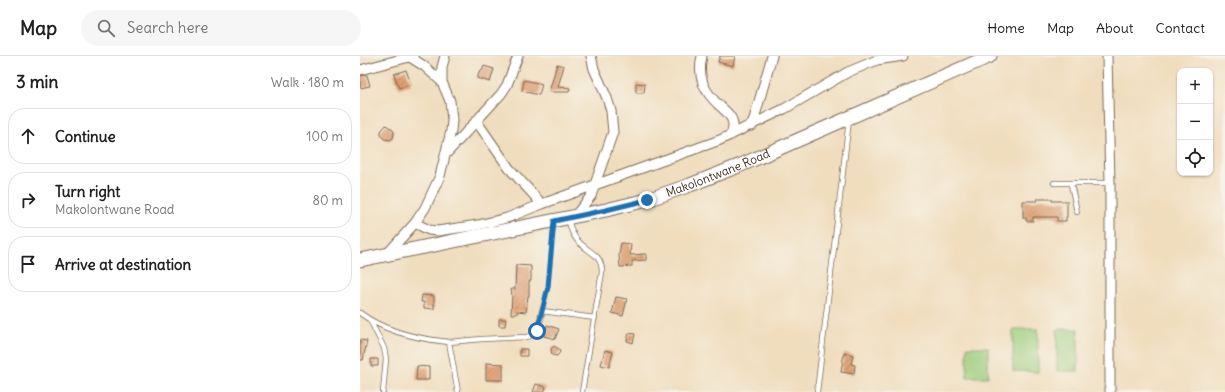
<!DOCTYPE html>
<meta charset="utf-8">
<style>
:root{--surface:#fff;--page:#f6f6f6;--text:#202124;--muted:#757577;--line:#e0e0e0}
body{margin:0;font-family:Delius,sans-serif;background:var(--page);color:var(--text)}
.controls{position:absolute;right:12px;top:12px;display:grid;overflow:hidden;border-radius:8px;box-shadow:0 1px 3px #0004}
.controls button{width:36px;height:36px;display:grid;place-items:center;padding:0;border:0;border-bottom:1px solid var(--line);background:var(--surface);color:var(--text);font:20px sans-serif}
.stop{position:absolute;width:12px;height:12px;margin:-9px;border:3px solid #1f6fb2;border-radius:50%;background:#fff}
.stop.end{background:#1f6fb2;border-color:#fff;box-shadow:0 1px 4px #0008}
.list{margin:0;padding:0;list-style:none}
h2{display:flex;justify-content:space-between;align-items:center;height:52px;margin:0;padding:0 16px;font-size:17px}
h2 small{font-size:13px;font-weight:400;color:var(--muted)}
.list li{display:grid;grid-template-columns:26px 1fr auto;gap:12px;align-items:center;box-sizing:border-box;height:56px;margin:0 8px 8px;padding:0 8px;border:1px solid var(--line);border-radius:16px}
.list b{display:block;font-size:15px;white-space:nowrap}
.list p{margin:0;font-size:13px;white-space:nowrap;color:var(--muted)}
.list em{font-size:13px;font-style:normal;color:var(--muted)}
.icon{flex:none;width:22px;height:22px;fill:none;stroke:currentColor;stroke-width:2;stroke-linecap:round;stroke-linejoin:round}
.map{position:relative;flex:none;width:865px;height:336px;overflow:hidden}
header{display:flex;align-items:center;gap:24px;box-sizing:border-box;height:56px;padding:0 20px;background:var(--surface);border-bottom:1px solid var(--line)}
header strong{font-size:19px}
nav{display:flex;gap:22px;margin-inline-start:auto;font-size:14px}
.search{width:280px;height:36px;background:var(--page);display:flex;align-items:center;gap:10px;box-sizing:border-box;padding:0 14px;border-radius:22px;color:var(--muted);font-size:15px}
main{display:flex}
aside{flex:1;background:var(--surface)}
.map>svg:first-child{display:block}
.pitch{fill:#9ccd7d;stroke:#6c7c4e}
.building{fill:url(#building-hatch)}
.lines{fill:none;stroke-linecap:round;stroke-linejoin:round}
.lane-casing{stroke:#7a6956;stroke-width:6}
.street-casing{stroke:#7a6956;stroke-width:11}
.secondary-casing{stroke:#7a6956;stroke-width:15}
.path{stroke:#7a6956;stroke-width:1.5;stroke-dasharray:1 3;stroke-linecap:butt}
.lane{stroke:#fff;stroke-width:4.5}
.street{stroke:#fff;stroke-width:9}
.secondary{stroke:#fff;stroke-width:13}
.route{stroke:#1f6fb2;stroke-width:5}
.labels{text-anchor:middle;stroke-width:4;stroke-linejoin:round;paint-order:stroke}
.street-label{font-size:12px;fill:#3b2a1e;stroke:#f7f3e8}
</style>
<header>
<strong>Map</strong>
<div class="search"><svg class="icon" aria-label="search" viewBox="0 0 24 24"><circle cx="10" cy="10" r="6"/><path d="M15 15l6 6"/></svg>Search here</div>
<nav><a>Home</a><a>Map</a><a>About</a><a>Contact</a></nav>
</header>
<main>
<aside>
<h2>3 min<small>Walk · 180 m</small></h2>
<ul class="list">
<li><svg class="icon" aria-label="ahead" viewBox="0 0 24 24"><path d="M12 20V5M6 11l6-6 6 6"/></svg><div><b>Continue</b></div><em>100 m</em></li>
<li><svg class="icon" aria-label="right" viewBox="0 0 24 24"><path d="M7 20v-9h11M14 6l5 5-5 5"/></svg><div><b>Turn right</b><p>Makolontwane Road</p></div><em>80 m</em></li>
<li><svg class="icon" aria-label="arrive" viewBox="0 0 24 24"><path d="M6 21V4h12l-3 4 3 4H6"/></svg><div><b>Arrive at destination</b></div></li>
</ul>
</aside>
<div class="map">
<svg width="865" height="336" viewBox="0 0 865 336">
<defs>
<pattern id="building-hatch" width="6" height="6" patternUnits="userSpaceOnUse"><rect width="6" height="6" fill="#df9766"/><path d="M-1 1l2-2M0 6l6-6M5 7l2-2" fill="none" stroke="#b67b53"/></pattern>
</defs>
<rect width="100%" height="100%" fill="#f7f3e8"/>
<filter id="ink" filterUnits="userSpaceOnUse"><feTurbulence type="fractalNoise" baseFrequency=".025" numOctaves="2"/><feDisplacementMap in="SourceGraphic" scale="8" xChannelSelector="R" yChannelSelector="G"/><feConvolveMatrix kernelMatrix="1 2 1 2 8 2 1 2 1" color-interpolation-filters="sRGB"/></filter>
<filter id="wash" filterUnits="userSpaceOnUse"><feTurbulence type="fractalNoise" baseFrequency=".012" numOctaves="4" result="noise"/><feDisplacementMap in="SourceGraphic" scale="16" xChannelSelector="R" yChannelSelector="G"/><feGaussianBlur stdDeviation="0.9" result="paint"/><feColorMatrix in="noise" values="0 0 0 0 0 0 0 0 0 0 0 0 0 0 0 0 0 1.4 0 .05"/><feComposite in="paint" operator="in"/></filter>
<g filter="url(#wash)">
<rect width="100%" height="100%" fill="#f0ddbd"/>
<!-- pitch -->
<path class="pitch" d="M653,273H678V316L653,315Z
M697,273H718V315H697Z
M607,291H628V321H607Z"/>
<g id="blocks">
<!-- building -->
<path class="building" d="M360,0H375L373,10L358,6Z
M197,8L204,10L198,31L210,32L209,36H189Z
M124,10L134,13L130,26L117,22L120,15H122Z
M46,14L51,28L39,32L34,18Z
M7,19L10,30L0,32V20Z
M164,24L182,28L179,39L162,35Z
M276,27L285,28L284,37H276Z
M26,69L33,74L34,77L33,82L30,84L24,83L21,79V75Z
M677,143H692V145H707V161H706V165H697V161H673V165H666V162H663V145H677Z
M261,187L271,188L270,199L286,198V204L272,205V210L260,211L259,199Z
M156,209L171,210V225H169V240H168L166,256L157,255V258H151L152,240L151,233H155Z
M62,239L74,240V253L64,252V246H61Z
M256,241L267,243L263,260L252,257Z
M139,263H146L145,270H139Z
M187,269L199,273L195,283L184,280Z
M269,277L275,278L273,287L267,285Z
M0,284L7,285L3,304H0Z
M194,290L199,293L200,296L197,300L192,299L191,293Z
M160,293H167V300H160Z
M245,294L253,296L249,311L241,309Z
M484,297L493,299L491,308L495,309L494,318L481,316Z
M11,303H18V310H11Z
M126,307L143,308V324H126Z
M57,310L69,311V324H56Z
M176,328L186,331L184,336H173Z"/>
</g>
</g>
<g filter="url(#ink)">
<use href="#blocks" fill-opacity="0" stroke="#7a6956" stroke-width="1"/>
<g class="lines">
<!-- lane casing -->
<g class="lane-casing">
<path id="lane" d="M694,127H750
M711,128L717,156
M208,163C210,171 212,178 217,184C228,197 242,197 242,216L222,336
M0,257C25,276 58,283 89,286L98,336
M10,264L24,292L26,303L23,336
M89,286L122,283L168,281C180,277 180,265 182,255L235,262
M457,336L489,64"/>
</g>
<!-- street casing -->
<g class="street-casing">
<path id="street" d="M342,0C337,21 344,36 360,50C364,54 370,58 372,64C374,69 373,74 371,79
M747,0L750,127V336
M50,1L64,10L82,26
M0,14L53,0
M117,66L149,112L182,148
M392,70L412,0
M87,97L141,38L147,29L158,0
M214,161L231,140L253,76L251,55L247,42L234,13L231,0
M55,167L69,174L78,175L118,169L147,162L182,148L360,84L424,53L488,16L517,4L543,0
M27,198L55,167L65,152L80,120L91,75L92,64L90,45L82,26V11L85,0"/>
</g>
<!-- secondary casing -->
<g class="secondary-casing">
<g id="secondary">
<path id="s1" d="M0,204L246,154L287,144L330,129L381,109L630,0"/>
</g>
</g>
<!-- path -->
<path class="path" d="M184,248L188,231L193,175"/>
<!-- lane -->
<use href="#lane" class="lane"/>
<!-- street -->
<use href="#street" class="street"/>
<!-- secondary -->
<use href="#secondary" class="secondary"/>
</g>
</g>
<g class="lines" filter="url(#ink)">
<!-- route -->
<path class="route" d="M177,275L188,231L194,165L246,154L287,144"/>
</g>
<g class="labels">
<!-- street labels -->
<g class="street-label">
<text dy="4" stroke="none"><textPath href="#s1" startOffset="369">Makolontwane Road</textPath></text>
</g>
</g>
</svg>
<div class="controls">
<button>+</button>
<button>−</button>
<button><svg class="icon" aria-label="locate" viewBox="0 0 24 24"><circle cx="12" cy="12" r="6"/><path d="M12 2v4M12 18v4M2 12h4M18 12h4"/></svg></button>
</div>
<div class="stop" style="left:177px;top:275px"></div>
<div class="stop end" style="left:287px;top:144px"></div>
</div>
</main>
